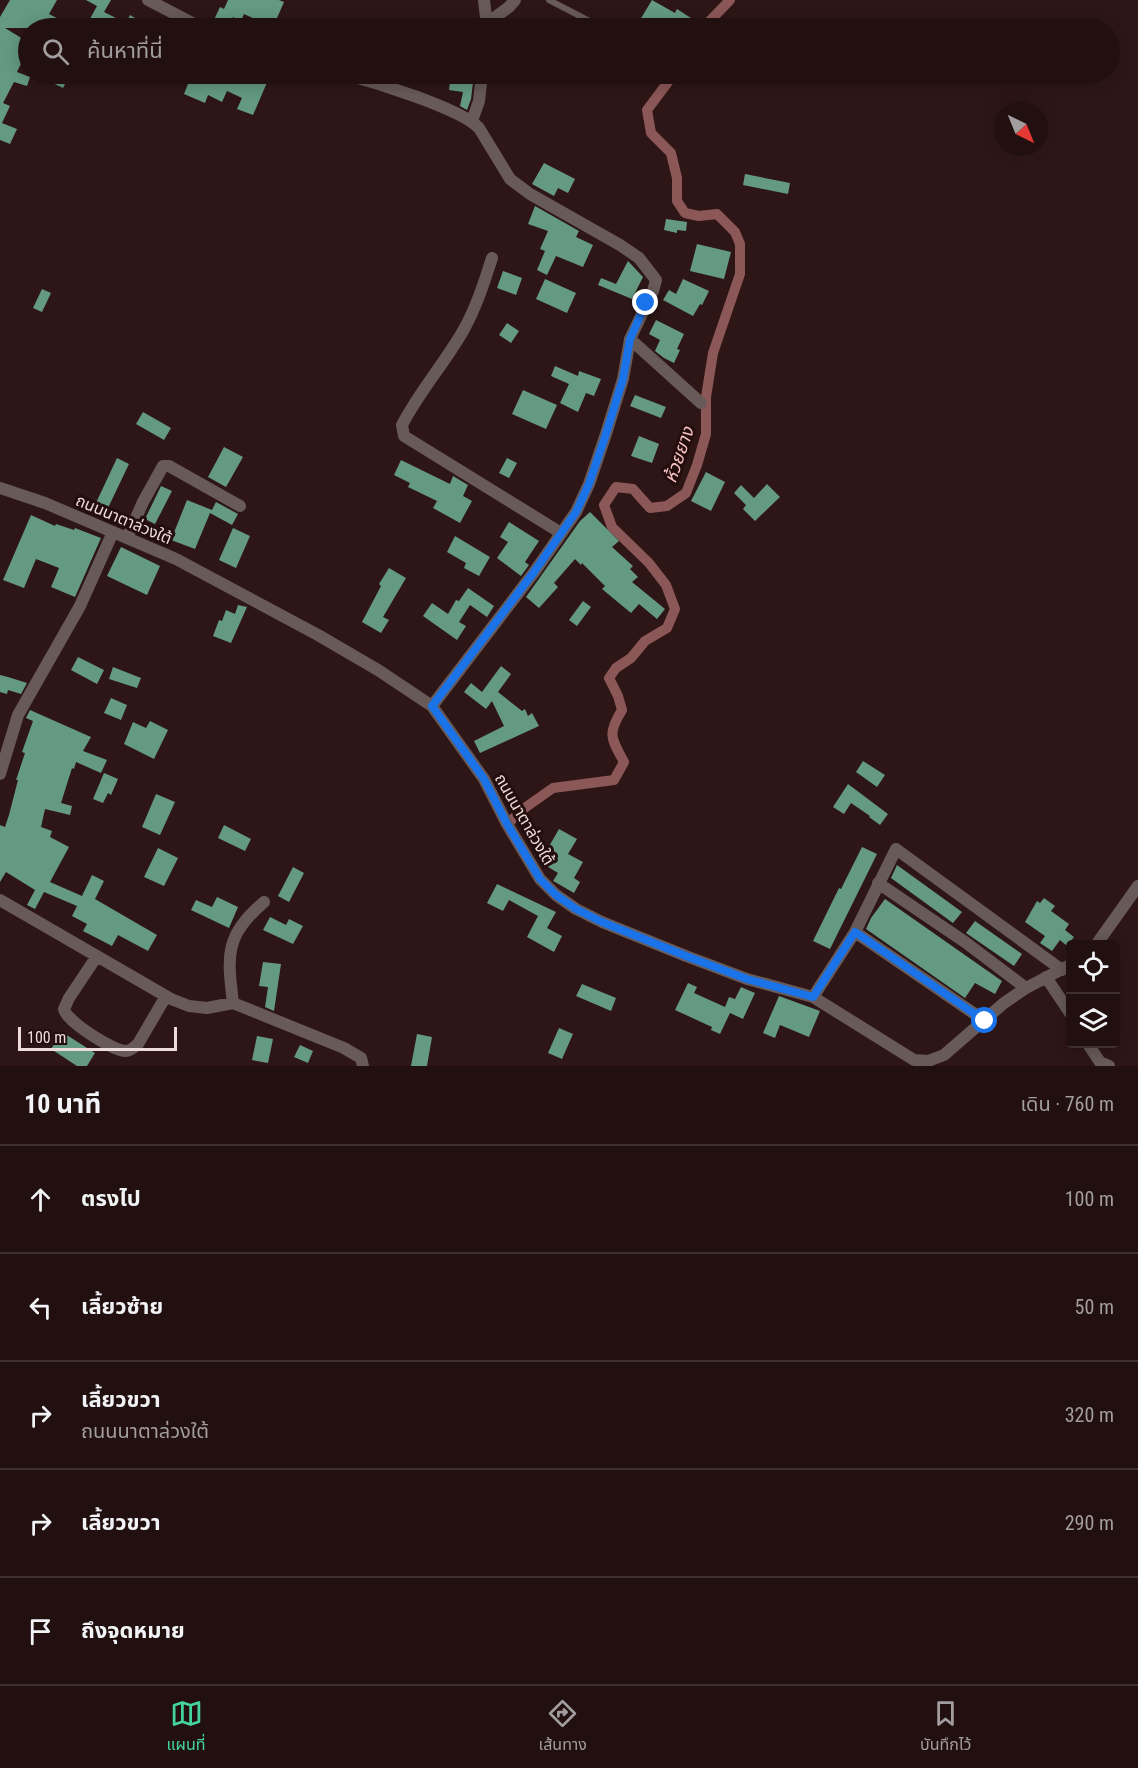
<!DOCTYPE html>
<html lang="th">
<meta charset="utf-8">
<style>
:root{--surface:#221010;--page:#2a1919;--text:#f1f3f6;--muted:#a29d9f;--line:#3f3030;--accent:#44d49f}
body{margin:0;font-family:"Roboto Condensed","Noto Sans Thai",sans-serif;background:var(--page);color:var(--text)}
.controls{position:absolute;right:18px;bottom:18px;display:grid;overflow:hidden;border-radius:6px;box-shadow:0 3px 15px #0003}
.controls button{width:54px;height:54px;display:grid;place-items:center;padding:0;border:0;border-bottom:2px solid var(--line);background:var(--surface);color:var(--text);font:30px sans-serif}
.compass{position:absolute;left:994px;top:102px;width:54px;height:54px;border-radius:50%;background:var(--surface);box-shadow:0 3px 15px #0003;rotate:137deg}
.scale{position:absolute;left:18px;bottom:15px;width:159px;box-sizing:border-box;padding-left:6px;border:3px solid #eedcdb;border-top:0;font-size:16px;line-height:21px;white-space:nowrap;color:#eedcdb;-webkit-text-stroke:4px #240d0d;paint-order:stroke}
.stop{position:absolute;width:18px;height:18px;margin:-14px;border:4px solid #1a73e8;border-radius:50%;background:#fff}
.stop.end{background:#1a73e8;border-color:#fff;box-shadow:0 2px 6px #0008}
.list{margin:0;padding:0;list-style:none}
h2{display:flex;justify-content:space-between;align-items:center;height:78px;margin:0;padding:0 24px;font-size:26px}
h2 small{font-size:20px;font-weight:400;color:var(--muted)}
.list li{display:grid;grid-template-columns:39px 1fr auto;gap:18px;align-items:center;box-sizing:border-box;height:108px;padding:0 24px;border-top:2px solid var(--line)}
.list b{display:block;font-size:22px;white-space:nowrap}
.list p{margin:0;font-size:20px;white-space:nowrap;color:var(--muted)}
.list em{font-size:20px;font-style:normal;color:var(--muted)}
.icon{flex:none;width:33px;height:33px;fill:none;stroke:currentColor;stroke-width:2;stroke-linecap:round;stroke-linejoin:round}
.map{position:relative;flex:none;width:1138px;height:1066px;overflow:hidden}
.search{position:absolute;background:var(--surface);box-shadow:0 3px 15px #0003;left:18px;right:18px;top:18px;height:66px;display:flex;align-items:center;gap:15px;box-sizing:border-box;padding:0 21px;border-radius:33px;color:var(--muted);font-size:22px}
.sheet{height:618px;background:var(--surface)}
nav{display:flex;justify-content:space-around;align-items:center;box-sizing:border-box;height:84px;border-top:2px solid var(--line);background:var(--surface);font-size:16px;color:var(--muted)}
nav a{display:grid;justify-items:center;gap:3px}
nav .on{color:var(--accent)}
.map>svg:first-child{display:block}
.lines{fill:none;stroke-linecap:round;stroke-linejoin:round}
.canal{stroke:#8c5857;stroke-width:10}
.building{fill:#649a82}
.service{stroke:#675a59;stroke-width:6}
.minor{stroke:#675a59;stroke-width:12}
.route{stroke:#1a73e8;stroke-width:8}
.labels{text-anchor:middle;stroke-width:6;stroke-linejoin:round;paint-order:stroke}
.street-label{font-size:16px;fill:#eedcdb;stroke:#240d0d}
.water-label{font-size:18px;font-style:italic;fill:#f8c5c3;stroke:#240d0d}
</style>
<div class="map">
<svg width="1138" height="1066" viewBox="0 0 1138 1066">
<rect width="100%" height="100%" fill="#2e1616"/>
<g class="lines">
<!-- canal -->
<path class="canal" d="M703,28L730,0
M507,824L526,807L553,788L614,780L624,762C611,738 607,734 622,710L618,696L609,678L616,668L631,658L645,641L667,628L675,609L666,585L649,563L612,527L604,505L616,487L633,489L650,508L667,506L686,493L697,465L706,434V397L713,353L740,274V244L735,232L717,214L699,216L685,213L677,201V178L671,153L651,133L647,110L674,74"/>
</g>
<!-- building -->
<path class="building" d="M10,0H57L49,14L76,28H5L28,42V49L17,72L30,77L27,86L14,82L3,103L10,106L2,123L17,129L10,144L0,140V17Z
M86,0H111L104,12L126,23L130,15L142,22L138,28H90L86,26L97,6Z
M228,0H279L284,2L274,25L265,21L264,23L244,14L241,21L233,17L227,28L213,22L220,7L224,9Z
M652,0L675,13L677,9L694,20L688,28H642L637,25Z
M292,18L322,26V28H289Z
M34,74H70L63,88Z
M192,74H205L204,77L219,83L224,74H257L269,78L253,115L237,109L242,98L227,91L222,102L208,95L205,103L184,94Z
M451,74H474L471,99L467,110L460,106L463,92L449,90Z
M544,163L575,179L568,193L558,188L554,196L532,184Z
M745,174L790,183L788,194L743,185Z
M535,206L579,231L576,237L593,245L583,267L556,256L547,275L537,270L545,251L540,249L548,231L528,224Z
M666,219L687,222L686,231L677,230V233L664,230Z
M697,244L731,252L724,279L690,271Z
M628,261L643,277L632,299L598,285L601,278L616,284Z
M503,271L522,278L516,295L497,288Z
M545,279L576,293L567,313L536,299Z
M683,279L709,291L702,305L700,304L693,316L663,300L669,290L676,294Z
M42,289L51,293L42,312L33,308Z
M656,320L684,334L677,349L680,350L674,363L664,358L655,351L660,340L649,334Z
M507,323L519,331L511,343L499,335Z
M555,366L578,376L579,371L601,379L594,396L586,393L578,412L560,403L569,384L551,376Z
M523,390L557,405L546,429L512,414Z
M635,395L666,407L661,418L630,406Z
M143,412L171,428L164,440L136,424Z
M639,436L659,444L652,463L631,456Z
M224,447L243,457L226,487L208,477Z
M117,458L129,464L107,510L95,505Z
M507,458L517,463L509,478L499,473Z
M401,460L450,484L453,476L468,485L463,496L472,501L460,523L433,508L437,501L408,487L410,483L394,475Z
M706,472L725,482L711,511L691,501Z
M767,484L780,497L755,521L743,509L746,505L734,493L741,485L754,498Z
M161,486L172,491L155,524L145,519Z
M187,500L212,510L211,512L216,502L238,514L232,525L210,513L195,549L171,540Z
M590,512L619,541L612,547L633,566L630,569L638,577L632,582L665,609L657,619L639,604L631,613L602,589L605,586L582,563L581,565L575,559L554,583L558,587L539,608L526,597L580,521Z
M31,515L55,526L56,524L74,530L75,528L101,538L75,597L51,587L59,568L36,559L24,588L3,580Z
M509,522L539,541L525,562L529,565L521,576L497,558L508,542L500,537Z
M233,528L250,536L236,568L219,560Z
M455,536L490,557L479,576L464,568L466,563L447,552Z
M121,547L160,566L147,595L107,576Z
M389,568L406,578L383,617L389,620L381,633L362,622L381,586L379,584Z
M468,588L494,606L487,617L470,605L459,622L466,626L457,640L423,616L432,603L448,614L456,600L459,601Z
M583,601L591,607L577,626L569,620Z
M238,605L247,607L231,643L213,636L219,620L222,621L226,610L235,614Z
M78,657L104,670L97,684L71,670Z
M501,666L511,674L498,692L522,711L525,709L528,716L532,713L539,726L480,753L474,741L504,726L492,701L486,709L464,692L471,683L482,692Z
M113,667L141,678L137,688L109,679Z
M0,675L8,677L27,683L21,694L8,690L7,694L0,692Z
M111,698L127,705L121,720L104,713Z
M30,710L91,737L83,751L107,760L101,773L76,762L74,769L72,768L61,803L72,806L70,815L45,809L41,827L52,831L50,837L69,847L50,882L82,896L92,875L104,881L95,899L157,935L148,951L118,935L112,946L83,931L87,924L72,916L77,906L44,892L35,909L27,905L35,890L6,872L0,882V825L5,827L9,815L18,780H16L25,753L22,752L33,721L26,718Z
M150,721L168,730L154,759L124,744L133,722L146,728Z
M863,761L885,775L877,787L856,772Z
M104,773L118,779L111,795L108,793L103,803L93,799Z
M848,784L888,814L880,825L869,817L870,816L851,803L844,814L833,807Z
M156,794L175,802L160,835L142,827Z
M224,825L251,839L245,851L218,838Z
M559,829L577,839L568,854L583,862L574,878L580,882L574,893L555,882L553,881L558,873L540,862Z
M862,847L877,854L830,949L813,941L839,888L841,889Z
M158,848L178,858L164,886L144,877Z
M897,865L962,912L953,923L891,878Z
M293,867L304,873L289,902L278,896Z
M497,884L556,912L547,928L562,936L554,952L527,937L538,916L509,900L503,911L487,903Z
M217,897L238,907L229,928L191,910L196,900L212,907Z
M1044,898L1055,906L1051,911L1069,924L1065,930L1074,937L1067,946L1060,940L1052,951L1040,943L1045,936L1025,922L1037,901L1040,903Z
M885,899L1002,981L995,994L975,983L965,998L866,929L871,918Z
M270,917L286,925L289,919L303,926L293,944L263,930Z
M975,921L1022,954L1014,966L966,933Z
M263,962L281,964L274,1011L265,1007L268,987L259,986Z
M688,983L697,987L694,993L725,1007L729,997L735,999L741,987L755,993L743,1019L730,1013L720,1034L711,1030L712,1027L675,1010Z
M582,984L616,998L611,1011L576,996Z
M779,996L820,1011L809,1037L780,1025L775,1038L763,1033Z
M559,1028L573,1034L562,1059L548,1053Z
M62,1032L95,1053L87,1066H77L51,1049Z
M417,1034L432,1037L427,1066H411Z
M257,1036L273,1039L268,1063L252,1060Z
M300,1045L313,1051L308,1063L294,1057Z"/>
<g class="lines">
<!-- service -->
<path class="service" d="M549,0L603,28"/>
<!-- minor -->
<path class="minor" d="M148,0L202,28
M484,0L487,27
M487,23L509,7L515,0
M344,74C374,82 460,108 479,128L510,179L530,194L620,245L639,258L656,280L653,291L630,339L623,379L605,437L589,484L576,512L535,571L432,706
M472,121L479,101L482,74
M492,258C484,283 476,308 463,331C444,364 419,392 402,425L404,436L561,533
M630,339L701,403
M0,488L45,503L176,559L318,635L378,670L432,706L484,779L507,824L540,879L556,895L576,909L602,922L686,956L747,979L813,997L914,1060L928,1061L944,1055L1004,1003L1026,988L1070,965
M127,538L143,502L163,466H169L240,506
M0,774L18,715L80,606L113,532
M878,883L965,942L1026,988
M0,900L171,999L189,1006L207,1008L233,1003L344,1048L361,1058L363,1066
M855,932L985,1021
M1096,945L1138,886
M97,956L69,998L64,1009C66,1021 113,1051 126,1051C131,1051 134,1047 138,1044L166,996
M1046,977L1070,1013
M813,997L855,932L896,849L1062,970
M233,1003C227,954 225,936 264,902
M1088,1044L1100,1062L1109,1066"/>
</g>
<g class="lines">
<!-- route -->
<path class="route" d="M646,303L630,339L623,379L605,437L589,484L576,512L534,572L432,706L484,779L507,824L540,879L556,895L576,909L602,922L686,956L747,979L813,997L855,932L985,1021"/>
</g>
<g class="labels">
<!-- street labels -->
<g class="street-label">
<text transform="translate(124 519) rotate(23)" y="6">ถนนนาตาล่วงใต้</text>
<text transform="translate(525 819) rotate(60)" y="6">ถนนนาตาล่วงใต้</text>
</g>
<!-- water labels -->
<g class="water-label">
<text transform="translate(679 455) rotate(-71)" y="6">ห้วยยาง</text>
</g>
</g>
</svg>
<div class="controls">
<button><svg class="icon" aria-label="locate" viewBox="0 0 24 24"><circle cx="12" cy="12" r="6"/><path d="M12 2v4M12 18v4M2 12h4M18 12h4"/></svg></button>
<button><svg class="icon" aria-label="layers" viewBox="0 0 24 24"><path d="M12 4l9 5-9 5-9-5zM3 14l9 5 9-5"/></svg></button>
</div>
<svg class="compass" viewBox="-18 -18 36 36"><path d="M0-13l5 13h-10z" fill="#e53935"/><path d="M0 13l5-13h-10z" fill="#a29d9f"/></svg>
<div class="scale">100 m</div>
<div class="stop" style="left:985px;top:1021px"></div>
<div class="stop end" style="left:646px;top:303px"></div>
<div class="search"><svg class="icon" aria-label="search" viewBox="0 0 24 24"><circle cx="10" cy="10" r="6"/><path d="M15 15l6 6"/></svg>ค้นหาที่นี่</div>
</div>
<section class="sheet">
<h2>10 นาที<small>เดิน · 760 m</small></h2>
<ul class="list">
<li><svg class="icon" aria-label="ahead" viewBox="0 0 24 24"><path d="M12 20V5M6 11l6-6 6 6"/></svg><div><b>ตรงไป</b></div><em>100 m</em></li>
<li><svg class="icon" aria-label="left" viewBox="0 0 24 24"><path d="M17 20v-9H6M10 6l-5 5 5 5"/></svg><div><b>เลี้ยวซ้าย</b></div><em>50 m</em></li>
<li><svg class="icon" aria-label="right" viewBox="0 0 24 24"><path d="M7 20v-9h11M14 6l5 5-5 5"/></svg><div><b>เลี้ยวขวา</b><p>ถนนนาตาล่วงใต้</p></div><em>320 m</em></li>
<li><svg class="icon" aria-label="right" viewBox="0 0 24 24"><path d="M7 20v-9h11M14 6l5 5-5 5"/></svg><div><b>เลี้ยวขวา</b></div><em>290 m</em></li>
<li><svg class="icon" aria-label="arrive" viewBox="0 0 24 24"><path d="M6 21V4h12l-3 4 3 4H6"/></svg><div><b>ถึงจุดหมาย</b></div></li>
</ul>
</section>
<nav>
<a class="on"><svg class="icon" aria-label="map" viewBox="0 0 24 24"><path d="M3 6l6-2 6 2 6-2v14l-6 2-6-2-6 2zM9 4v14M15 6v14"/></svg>แผนที่</a>
<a><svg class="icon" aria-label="directions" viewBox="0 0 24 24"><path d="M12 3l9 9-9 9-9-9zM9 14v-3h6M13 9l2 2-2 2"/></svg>เส้นทาง</a>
<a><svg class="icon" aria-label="saved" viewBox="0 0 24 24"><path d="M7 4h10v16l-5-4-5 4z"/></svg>บันทึกไว้</a>
</nav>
